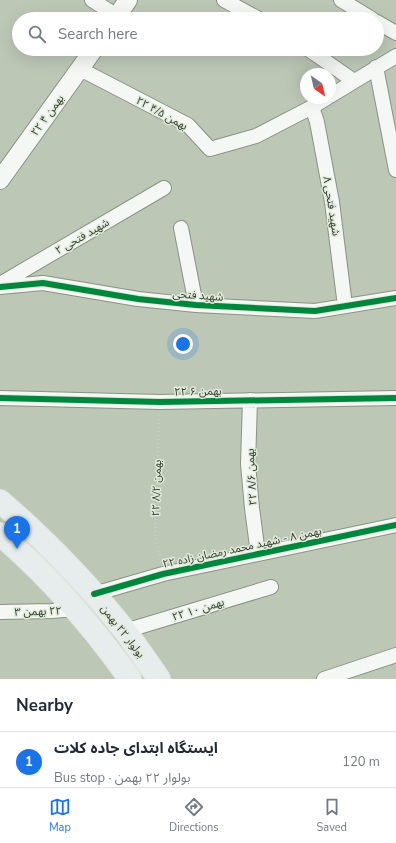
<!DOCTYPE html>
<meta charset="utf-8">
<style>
:root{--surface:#fff;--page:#f2f2f3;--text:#1f2937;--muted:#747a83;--line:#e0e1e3;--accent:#1a73e8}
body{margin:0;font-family:"Nunito Sans","Noto Sans Arabic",sans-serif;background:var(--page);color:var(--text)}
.compass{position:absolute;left:300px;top:68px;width:36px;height:36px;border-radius:50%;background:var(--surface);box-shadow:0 4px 16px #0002;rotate:146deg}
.you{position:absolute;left:183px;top:344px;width:14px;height:14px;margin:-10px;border:3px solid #fff;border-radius:50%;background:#1a73e8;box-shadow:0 0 0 6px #1a73e833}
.badge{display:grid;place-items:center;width:26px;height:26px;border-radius:50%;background:var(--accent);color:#fff;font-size:13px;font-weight:700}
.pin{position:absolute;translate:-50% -33px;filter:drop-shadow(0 1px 2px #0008)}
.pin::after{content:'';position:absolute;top:21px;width:14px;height:12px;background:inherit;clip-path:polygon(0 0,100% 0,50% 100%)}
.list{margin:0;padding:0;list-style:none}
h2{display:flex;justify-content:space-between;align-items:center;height:52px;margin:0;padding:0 16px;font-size:17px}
h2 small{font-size:13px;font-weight:400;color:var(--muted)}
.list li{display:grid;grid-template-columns:26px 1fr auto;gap:12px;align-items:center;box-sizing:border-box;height:56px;padding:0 16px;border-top:1px solid var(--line)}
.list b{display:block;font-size:15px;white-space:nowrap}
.list p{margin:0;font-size:13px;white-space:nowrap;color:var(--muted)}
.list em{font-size:13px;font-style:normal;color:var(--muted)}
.icon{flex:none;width:22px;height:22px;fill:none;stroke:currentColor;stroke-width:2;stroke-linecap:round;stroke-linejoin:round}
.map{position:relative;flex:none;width:396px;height:679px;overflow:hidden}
.search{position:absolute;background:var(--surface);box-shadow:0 4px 16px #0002;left:12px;right:12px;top:12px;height:44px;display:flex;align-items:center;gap:10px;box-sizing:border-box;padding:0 14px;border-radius:22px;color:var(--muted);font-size:15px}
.sheet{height:108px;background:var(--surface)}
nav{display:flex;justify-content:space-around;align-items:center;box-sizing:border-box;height:56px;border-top:1px solid var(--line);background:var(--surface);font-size:11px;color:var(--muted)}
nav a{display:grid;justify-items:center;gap:2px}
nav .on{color:var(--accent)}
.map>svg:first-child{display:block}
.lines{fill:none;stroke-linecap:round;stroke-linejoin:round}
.minor-casing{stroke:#8a9386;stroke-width:16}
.tertiary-casing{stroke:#8a9386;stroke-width:20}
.primary-casing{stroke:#e1e6de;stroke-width:24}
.path{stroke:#c9cdc7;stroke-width:2.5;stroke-dasharray:1 3;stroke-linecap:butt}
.minor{stroke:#f5f7f4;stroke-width:14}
.tertiary{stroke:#f5f7f4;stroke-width:18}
.primary{stroke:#e7ecec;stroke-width:22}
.cycleway-casing{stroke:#e0ebdb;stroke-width:8}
.cycleway{stroke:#00873e;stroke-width:6}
.labels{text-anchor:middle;stroke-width:3;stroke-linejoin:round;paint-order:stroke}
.street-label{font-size:11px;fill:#343c2f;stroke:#e0ebdb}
</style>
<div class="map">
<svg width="396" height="679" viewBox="0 0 396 679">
<rect width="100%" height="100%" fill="#bcc7b6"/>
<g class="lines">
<!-- minor casing -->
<g class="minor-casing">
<path id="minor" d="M92,0L117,16
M224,0L259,19
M341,0L372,19
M377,22L396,33
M308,49L354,81
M376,67L396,170
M80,69L188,125L210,149L256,136L312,107L327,98
M330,96L396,56
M312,107L317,122L332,202L345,306
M181,228L196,305
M0,284L164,188
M0,287L43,283L138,299L196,305L315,311L396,298
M0,398L160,402L396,398
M250,400L248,464L252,508L258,554
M94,594L163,574L396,525
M0,612L52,611L76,609
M125,631L271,587
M324,679L396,655"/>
</g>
<!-- tertiary casing -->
<g class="tertiary-casing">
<path id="tertiary" d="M115,19L128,0
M0,180L94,49"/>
</g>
<!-- primary casing -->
<g class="primary-casing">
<path id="primary" d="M0,501C45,540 88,584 125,631C137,647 148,663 159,679
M0,534C50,577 92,625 130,679"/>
</g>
<!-- path -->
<path class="path" d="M159,415L155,534L161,562"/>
<!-- minor -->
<use href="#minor" class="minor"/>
<!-- tertiary -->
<use href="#tertiary" class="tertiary"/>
<!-- primary -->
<use href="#primary" class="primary"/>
<!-- cycleway casing -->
<g class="cycleway-casing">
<path id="cycleway" d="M0,287L43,283L138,299L196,305L315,311L396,298
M0,398L160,402L396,398
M94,594L163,574L396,525"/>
</g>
<!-- cycleway -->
<use href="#cycleway" class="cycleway"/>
</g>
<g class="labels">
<!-- street labels -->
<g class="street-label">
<text transform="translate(162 113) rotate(29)" y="4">۲۲ بهمن ۴/۵</text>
<text transform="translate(47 115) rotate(-54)" y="4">۲۲ بهمن ۴</text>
<text transform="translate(332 206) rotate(81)" y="4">شهید فتحی ۸</text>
<text transform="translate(82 236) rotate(-30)" y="4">شهید فتحی ۲</text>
<text transform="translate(198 295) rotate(4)" y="4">شهید فتحی</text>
<text transform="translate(198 391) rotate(-1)" y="4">۲۲ بهمن ۶</text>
<text transform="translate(251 477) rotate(-93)" y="4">۲۲ بهمن ۸/۶</text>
<text transform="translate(156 488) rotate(-88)" y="4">۲۲ بهمن ۸/۲</text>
<text transform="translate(242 547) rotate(-12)" y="4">۲۲ بهمن ۸ - شهید محمد رمضان زاده</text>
<text transform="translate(198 609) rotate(-17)" y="4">۲۲ بهمن ۱۰</text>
<text transform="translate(38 611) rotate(-2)" y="4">٢٢ بهمن ۳</text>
<text transform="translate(123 631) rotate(52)" y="4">بولوار ۲۲ بهمن</text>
</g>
</g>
</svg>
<svg class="compass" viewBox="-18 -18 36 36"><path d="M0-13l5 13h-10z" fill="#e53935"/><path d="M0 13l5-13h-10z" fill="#747a83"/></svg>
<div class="you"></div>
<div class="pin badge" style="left:17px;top:549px">1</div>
<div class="search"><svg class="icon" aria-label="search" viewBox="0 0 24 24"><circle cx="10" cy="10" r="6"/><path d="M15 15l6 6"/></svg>Search here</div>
</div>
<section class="sheet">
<h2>Nearby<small></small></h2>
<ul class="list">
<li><span class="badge">1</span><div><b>ایستگاه ابتدای جاده کلات</b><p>Bus stop · بولوار ۲۲ بهمن</p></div><em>120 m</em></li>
</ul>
</section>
<nav>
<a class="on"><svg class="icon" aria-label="map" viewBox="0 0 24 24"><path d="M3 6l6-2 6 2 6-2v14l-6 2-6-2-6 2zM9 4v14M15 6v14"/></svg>Map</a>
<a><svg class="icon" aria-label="directions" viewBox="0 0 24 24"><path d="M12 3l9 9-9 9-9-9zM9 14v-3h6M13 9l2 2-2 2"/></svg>Directions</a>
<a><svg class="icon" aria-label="saved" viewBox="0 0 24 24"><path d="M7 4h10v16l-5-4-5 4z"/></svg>Saved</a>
</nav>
